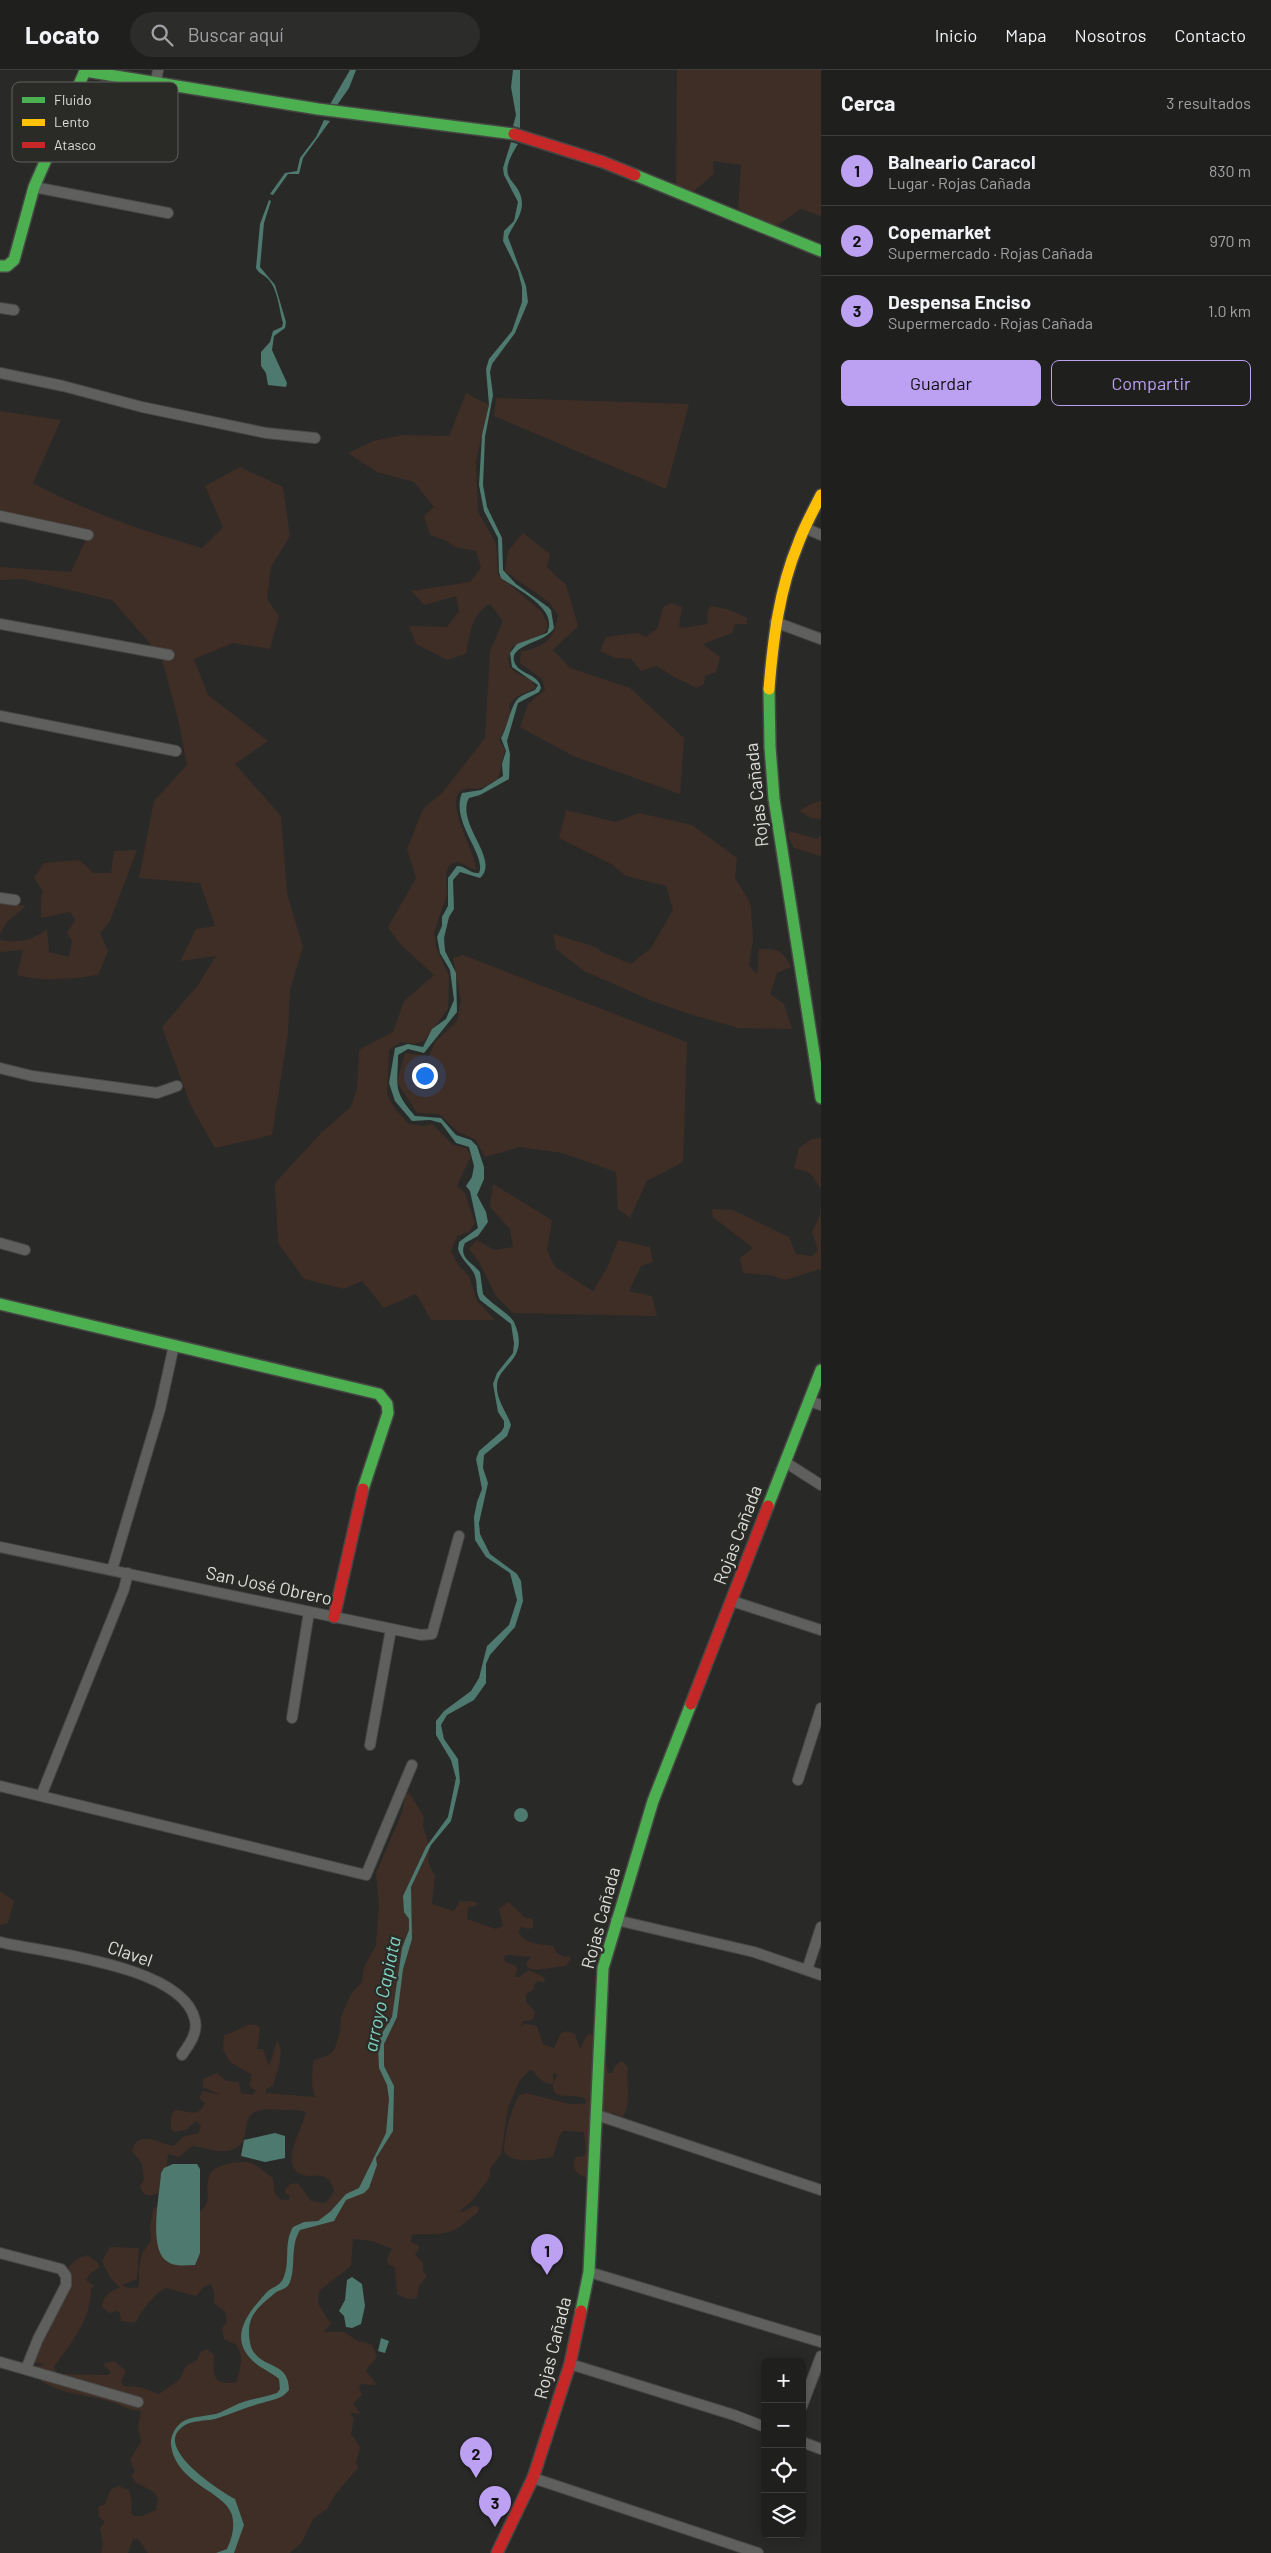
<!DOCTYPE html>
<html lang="es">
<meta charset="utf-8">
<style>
:root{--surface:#1f1f1e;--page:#2c2c2b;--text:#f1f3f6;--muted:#a1a2a4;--line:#3c3d3c;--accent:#bca0f2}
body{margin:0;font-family:Barlow,sans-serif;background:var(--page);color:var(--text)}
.controls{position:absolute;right:15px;bottom:15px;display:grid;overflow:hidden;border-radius:8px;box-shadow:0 2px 12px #0003}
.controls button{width:45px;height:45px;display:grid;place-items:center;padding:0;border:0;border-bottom:1px solid var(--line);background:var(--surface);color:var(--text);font:25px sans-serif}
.you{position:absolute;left:424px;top:1005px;width:18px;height:18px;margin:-12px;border:4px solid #fff;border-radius:50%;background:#1a73e8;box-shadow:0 0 0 8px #1a73e833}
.badge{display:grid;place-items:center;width:32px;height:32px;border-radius:50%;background:var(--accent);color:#111;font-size:16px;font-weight:700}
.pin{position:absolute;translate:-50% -41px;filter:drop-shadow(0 1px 2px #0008)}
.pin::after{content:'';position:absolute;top:26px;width:18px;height:15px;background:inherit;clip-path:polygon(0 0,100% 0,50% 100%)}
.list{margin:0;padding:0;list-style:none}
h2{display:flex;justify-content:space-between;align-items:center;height:65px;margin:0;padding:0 20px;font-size:21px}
h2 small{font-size:16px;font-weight:400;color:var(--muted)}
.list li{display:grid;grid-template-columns:32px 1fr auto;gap:15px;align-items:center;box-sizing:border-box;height:70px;padding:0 20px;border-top:1px solid var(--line)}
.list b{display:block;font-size:19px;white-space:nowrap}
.list p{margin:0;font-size:16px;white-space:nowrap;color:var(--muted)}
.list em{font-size:16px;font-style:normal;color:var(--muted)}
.actions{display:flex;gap:10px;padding:15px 20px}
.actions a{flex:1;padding:11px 0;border:1px solid var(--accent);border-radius:8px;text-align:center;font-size:18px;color:var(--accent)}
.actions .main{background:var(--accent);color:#111}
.icon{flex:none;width:28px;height:28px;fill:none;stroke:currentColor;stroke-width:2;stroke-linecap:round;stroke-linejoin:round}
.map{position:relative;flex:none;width:821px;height:2483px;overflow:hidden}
header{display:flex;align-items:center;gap:30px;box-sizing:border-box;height:70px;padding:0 25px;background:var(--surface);border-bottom:1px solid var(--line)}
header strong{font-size:24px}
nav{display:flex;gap:28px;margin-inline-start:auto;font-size:18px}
.search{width:350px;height:45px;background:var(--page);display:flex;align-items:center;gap:12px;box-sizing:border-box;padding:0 18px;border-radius:28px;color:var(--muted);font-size:19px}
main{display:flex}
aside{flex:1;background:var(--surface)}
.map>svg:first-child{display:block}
.green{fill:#3f2e26}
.water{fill:#4e796f}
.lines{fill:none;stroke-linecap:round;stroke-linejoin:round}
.street-casing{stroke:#464745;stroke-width:12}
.fast-casing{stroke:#464745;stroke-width:14}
.slow-casing{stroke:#464745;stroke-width:14}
.jam-casing{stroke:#464745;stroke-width:14}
.street{stroke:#5f5f5d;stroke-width:10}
.fast{stroke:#4caf50;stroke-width:11}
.slow{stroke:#ffc107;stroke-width:11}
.jam{stroke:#c62828;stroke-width:11}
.labels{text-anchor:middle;stroke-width:4.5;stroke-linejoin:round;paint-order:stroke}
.street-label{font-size:18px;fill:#dddedb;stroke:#2a2a27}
.water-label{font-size:19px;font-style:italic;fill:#81d2c0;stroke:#2a2a27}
.key{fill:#2a2a27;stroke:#60605d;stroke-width:1}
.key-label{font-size:14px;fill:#dddedb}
</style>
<header>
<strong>Locato</strong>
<div class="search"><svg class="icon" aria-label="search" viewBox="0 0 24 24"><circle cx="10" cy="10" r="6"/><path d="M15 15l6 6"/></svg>Buscar aquí</div>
<nav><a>Inicio</a><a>Mapa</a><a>Nosotros</a><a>Contacto</a></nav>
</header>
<main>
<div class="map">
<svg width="821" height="2483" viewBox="0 0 821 2483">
<rect width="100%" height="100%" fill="#292928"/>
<!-- green -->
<path class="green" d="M677,0H821V146L801,139L776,156L738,139L741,95L713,91L714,104L693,122L676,118Z
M466,323L489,335L476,391L478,442L496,473L498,505L541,541L548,554L545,563L512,577L508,589L510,597L518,604L531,609L536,618L516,627L509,635C513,646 504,661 499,670L505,680L498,709C492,712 487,716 481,718C475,720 468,717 462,720C443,732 476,782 476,800L458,792L449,795L446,805L447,825L434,862L436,877L449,906L448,939L424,971L414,974L401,972L389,980L387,1025L396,1040L409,1054L423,1056L432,1054L453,1075L466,1078L471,1086L457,1116L465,1123L475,1153L469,1162L457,1166L451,1181L458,1195L469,1206L477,1231L495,1250H431L416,1224L384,1238L362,1211L344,1219L304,1209L278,1173L275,1113L322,1062L351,1037L357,1018L359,980L393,962L404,931L434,905L400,874L388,857L416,808L407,779L423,739L443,722L485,668L490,581L503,551L490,534C471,544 470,565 466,584L447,590L416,574L409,556L447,557L459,541L456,526L424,535L411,521L470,512L481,498L476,481L455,477L445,470L430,465L424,446L434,437L414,412L377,402L348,383L373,371L403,365L449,366Z
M496,328L689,334L666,419L494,346Z
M0,341L61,350L33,413C87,442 143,461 202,478L223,457L205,416L240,397L283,417L290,466L271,497L267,529L279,546L270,579L233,573L194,589L208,625L268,671L235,694L281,746L287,823L303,877L290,920L288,963L272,1065L215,1078L191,1036L162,957L198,915L216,886L180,891L196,859L215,856L200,813L139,808L154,731L187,695L178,649L161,586L112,530L22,509L0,510V497L71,502L86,469L0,451Z
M523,463L550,484L547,497L566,515L578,556L553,580L570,598L630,618L684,668L680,724L573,686L520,657L528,634L545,620L542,609L520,593L521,582C546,575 553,571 558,546L550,533L505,501L508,481Z
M671,533L682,537L679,556L682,558L708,554L707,543L710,536L727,539L747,548V554H735L732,563L703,574L720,587L716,602L705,606L704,614L697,618L674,607L657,596L641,601L631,589L615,588L600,581L606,567L638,563L646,567L657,559L663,537Z
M821,731V749L811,748L799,741L813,733Z
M566,740L616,752L639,743L692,755L737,788L735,808L749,830L751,838L753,869L749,896L757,904L759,879C778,879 782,879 791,897L777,903L770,924L784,934L792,959L738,958L686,943L650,930L584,901L556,879L553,864L596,877L602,882L631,894L651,878L673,840L666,816L626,806L611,794L559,768Z
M790,761L817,769L821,765V786L794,778L788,766Z
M137,780L110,851L100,863L108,881L98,905C72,909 42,912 17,905L23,880L0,882V870C18,873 32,871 47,859L49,882L69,887L72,871L67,863L75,850L70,842L41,848V828L43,821L34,808L44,793L79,790L94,803H111L114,781Z
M0,832L26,836L7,852L0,864Z
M463,885L687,972L683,1092L647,1111L630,1148L618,1139L616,1102L562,1083L520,1077L485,1087L475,1069L458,1062L439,1044L417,1043L397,1012L405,983L429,986L435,972L457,951L461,931L453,888Z
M821,1068V1119L810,1103L794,1098L799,1078L812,1069Z
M493,1114L552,1150L547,1180L555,1197L593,1221L608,1196L618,1170L650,1177L653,1192L641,1196L629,1221L652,1226L657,1246L513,1243L496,1226L479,1192L469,1179L477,1170L494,1180L513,1177L510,1159L490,1137Z
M821,1131V1199L785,1210L770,1205L743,1203L740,1188L753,1178L713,1147L712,1139L733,1140L789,1167L796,1184L812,1186L818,1180L812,1162L820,1145Z
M406,1723L410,1724L424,1747L423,1755L429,1776L428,1792L435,1806L432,1834L454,1841L460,1831L477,1832L476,1836L468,1837L467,1849L496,1859L503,1856L499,1839L509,1832L524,1847L533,1849V1857L529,1859L521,1857L519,1861C521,1874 542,1874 553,1876L557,1883L565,1887L569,1886L571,1889L566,1896L536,1900L528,1898L526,1894L531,1887L507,1885L504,1887L505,1892L516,1896L517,1900L515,1907H519L529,1900L544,1907L545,1910L543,1913L539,1911L535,1913L533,1920L526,1924V1931C530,1939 540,1940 532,1950L523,1951L521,1957L525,1953L537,1956L543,1974L554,1978L561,1963L568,1961L575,1964L580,1979L587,1965L598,1962L608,2003H612L615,1996L622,1991L628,1997C626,2011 632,2037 622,2047L614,2043L602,2044L587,2108C576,2104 570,2099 576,2087L584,2086L586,2082L584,2062L563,2061C556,2069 558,2078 552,2087C539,2089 512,2096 504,2081C505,2060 510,2043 519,2025L526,2023L570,2034H585L586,2030C578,2021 552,2033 553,2015C553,2011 557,2008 557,2004L553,2003V2014C544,2014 537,2008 533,2000L529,2001L520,2010L508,2038L501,2084L490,2099V2107L472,2131L460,2141L463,2142L473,2136H477L479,2139L477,2143C451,2166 447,2164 414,2164L411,2167V2172L418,2175L419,2178L415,2185L423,2192V2200L427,2206L419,2216L417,2228L408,2229L397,2224L395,2198L388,2194L387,2189L392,2179L372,2171L353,2169L351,2196L319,2221L318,2233L328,2250L332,2252L324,2262H344L358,2271L371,2274C382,2293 374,2286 366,2301L377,2315L361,2314L359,2317L362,2325L353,2334L361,2344L350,2343L354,2349L351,2364L360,2377L356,2392L358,2398L335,2425L327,2439L313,2449L302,2472L290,2483H148L138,2469H133L128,2483H101L103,2473L100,2458L105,2452L99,2447L98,2437L105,2434L111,2419L118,2416L129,2420L132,2431L131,2443L134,2446H142L156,2440L158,2429L154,2422L135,2412L131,2405L135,2402L130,2389L141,2372L138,2357L141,2341C127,2340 121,2335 109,2331C85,2324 41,2323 29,2297L45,2295L35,2292V2288L71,2214L72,2207L67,2202C69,2192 79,2188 87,2185L97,2192L100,2197L90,2204L86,2210L94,2216L91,2219C90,2253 72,2271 54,2297L57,2304L108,2305L111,2302L103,2294L114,2291L126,2301L121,2312L124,2316L140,2317L159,2324L179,2310L186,2296L197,2290L200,2282L207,2279L214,2285C214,2295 210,2310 224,2313C228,2313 232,2312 236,2313C239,2301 246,2285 235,2274C232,2272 227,2271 224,2269L222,2258L227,2253L225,2241L214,2234V2222L211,2214L204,2217L196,2226L166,2218C156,2222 140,2242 137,2251L134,2253L121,2251L120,2243L117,2241L109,2243L102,2237C103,2225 110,2222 120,2217L111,2209L102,2191L110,2177L139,2178L137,2209L122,2215L129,2218H137L139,2215V2199L142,2183L151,2171L150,2159L153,2139L156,2137L198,2142C215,2133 203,2118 210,2104C214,2094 245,2089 254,2094C260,2098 267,2104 273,2108L275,2124L281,2130H289L290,2126L285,2123V2120L290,2114L298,2113L311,2131L325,2133L331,2127L334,2120C325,2094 311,2114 296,2101C283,2089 303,2057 306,2042C299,2039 291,2041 283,2040C225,2033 261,2071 231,2080C218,2084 205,2077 192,2076L179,2087L168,2084L165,2119C156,2126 143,2130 140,2116L144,2110L142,2094L132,2081C138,2057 163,2076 174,2076L183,2067L198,2063L201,2056L196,2051L186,2060L174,2062L171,2059C169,2027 183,2046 197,2042C201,2041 203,2036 205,2033L199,2028L203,2021L221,2025L203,2017V2009L217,2003L227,2011L239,2012L241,2023L252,2025L256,2021L249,2016L252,2005L230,1992L223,1980L224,1965C235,1963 247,1952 257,1955L260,1958L257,1979H263L269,1996L277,1971C286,1983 276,2003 273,2016L266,2019V2023L315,2027L312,2015L313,1991L330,1984L335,1978L340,1962L341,1947L351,1924L362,1912L364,1897L376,1875L379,1835L376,1803L402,1743Z
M0,1821L14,1831L8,1853L0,1855Z"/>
<!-- water -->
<path class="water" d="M350,0H356L349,18L335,38L329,36Z
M513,0H520V58L513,56L516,45L511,17Z
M324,50L330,51L303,88L299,104H288L273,125L270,124L285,103L297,101L300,88L316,67Z
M511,72L518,74C492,115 522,106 522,135C521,148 512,156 508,167L526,216L528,232L515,263L492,294L490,302L493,325L485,367L483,415L487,437L502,468L503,500L516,514L548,537L551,540L554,558C546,573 510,574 514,591C518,605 539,603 541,618L539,622L518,633L507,671L510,684L509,709L480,725L469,728C455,753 501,790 480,808L460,802L453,810L454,839L449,847L444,868L445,881L456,903L457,942L424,983L408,979L398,985C398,1016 392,1020 415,1046L441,1048L456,1065L471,1070L477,1076L484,1097V1109L477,1125L486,1142L488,1152L478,1166L465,1173C458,1188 472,1192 480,1202L483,1224C490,1233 511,1245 514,1252C531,1290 498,1294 497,1315C496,1330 507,1342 511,1355L507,1366L484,1385L483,1398L488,1413L479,1453L480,1464L490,1484L517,1504L521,1511L523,1531L515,1557L490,1585L486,1594V1613L474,1630L447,1645L441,1655L444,1669L458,1689L460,1712L451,1751L431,1775L411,1817L412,1869L403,1899L397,1947L384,1974V1996L394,2016L393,2061L376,2088L377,2095L369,2118L364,2123L346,2130L334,2151L300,2160C290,2176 296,2196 290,2212C287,2220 280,2219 275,2223C261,2235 249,2243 249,2262C249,2268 250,2276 253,2281C265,2299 289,2292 289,2320C281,2330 273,2329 262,2333C247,2337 233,2343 218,2348C206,2352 191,2349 181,2358C155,2379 220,2421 235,2429L244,2455L234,2483H216L227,2479C232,2468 235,2457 232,2445C225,2421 176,2414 171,2375C170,2367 175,2357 182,2352C193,2345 207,2347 219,2343C226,2340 233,2336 240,2333C252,2329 265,2327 277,2323L280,2319L279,2309C271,2302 262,2299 254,2292C227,2268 248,2243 266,2223C271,2217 279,2217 283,2209C291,2192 283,2174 293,2157L304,2152L318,2151L331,2141L346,2124L359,2118L386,2063L389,2029L387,2015L379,1998L378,1976L381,1965L392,1947L402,1878L409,1860V1849L404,1842L403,1826L426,1777L448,1747L456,1708L451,1690L436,1665V1651L444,1641L471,1621L479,1608L487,1576L509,1555L517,1530L510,1503L486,1487L475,1470L474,1447L477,1432L482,1419L476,1389L479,1381L501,1362L504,1357V1351L498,1342L493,1314L497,1303L513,1283L514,1273L511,1254L480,1230C475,1221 478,1214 475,1206C473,1198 461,1190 458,1179L459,1172L478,1158L470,1121L466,1116L472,1107L474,1096L469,1077L456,1073L441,1053L430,1050L412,1051L395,1031L389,1013L395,978L408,974L423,977L432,959L446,949L454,930L450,900L440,883L437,867L442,856V847L448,836V808L457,796C466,796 470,804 479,803C487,785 450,752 462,723L481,720L503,706L502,694L506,681L501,668C508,657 511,632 520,627C524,624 530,622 535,620L538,615L512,597L510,583L517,574L547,563C559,539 518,520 501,508L499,502L498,468L484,441L479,415L482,365L489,335L486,299L489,289L512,261L522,232V217L518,201L503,171L504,161L514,151L518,132L504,105L503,98Z
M269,130L271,131L264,153L260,197L275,215L286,252L285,258L274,266L272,280L287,313L286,317L268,315L266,303L261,296V282L270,272L273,261L282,257L283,253C279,239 278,218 267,208C263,204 259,204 256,198L260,154Z
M514 1745a7 7 0 1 1 14 0a7 7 0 1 1-14 0Z
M275,2063L285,2066V2088L265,2092L241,2086L244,2070Z
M173,2094H197L200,2099V2183L195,2195C186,2195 175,2197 168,2192C147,2180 160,2124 161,2103L164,2098Z
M352,2207L362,2214L365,2236L361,2254L352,2258L346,2257L344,2246L339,2241L345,2230L347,2210Z
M381,2268L389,2271L385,2283L378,2281Z"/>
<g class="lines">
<!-- street casing -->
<g class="street-casing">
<path id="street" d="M156,11L158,0
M34,117L168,143
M0,238L14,240
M0,303L63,316L142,337L266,363L315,368
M0,446L88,465
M805,458L821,465
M775,552L821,569
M0,554L169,585
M0,646L176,681
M0,828L15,830
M0,998L32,1006L157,1023L177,1016
M0,1173L25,1180
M809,1331L821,1335
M785,1392L821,1415
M0,1477L421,1565L432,1564L459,1466
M112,1500L160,1339L174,1275
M732,1531L821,1560
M292,1648L309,1542
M370,1675L391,1559
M798,1710L821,1638
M0,1716L366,1805L412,1695
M41,1726L124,1519L128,1503
M616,1850L754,1882L821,1905
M0,1872C45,1883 183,1895 195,1950C198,1963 189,1975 182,1985
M807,1900L821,1857
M597,2045L821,2120
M0,2183L61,2199L66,2206V2215L38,2269L26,2299
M589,2202L821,2272
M0,2292L138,2332
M570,2294L734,2345L765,2357
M802,2336L821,2286
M802,2372L821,2379
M533,2408L758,2483"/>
</g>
<!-- fast casing -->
<g class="fast-casing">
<path id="fast" d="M635,105L821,181
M0,196H7L14,190L34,117L85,1L318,39L514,64
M769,619L770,677L774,729L821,1028
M0,1234L379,1324L387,1334L388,1343L363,1419
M768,1436L821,1300
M581,2241L589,2202L603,1898L653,1731L691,1634"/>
</g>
<!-- slow casing -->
<g class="slow-casing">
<path id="slow" d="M769,619C773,570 779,520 798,474C804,457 813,441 821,425"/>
</g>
<!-- jam casing -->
<g class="jam-casing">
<path id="jam" d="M514,64L603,92L635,105
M334,1547L363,1419
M691,1634L768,1436
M497,2483L533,2408L570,2294L581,2241"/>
</g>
<!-- street -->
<use href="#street" class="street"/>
<!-- fast -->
<use href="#fast" class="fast"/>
<!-- slow -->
<use href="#slow" class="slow"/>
<!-- jam -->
<use href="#jam" class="jam"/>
</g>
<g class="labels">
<!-- street labels -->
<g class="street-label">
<text transform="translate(757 725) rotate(-96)" y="6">Rojas Cañada</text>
<text transform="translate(738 1465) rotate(-69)" y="6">Rojas Cañada</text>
<text transform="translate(269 1516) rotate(12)" y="6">San José Obrero</text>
<text transform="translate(601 1848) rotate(-75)" y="6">Rojas Cañada</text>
<text transform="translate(130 1884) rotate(19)" y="6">Clavel</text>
<text transform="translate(553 2278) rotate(-76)" y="6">Rojas Cañada</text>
</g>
<!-- water labels -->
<g class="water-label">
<text transform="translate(382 1924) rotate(-78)" y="7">arroyo Capiata</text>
</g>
</g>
<!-- legend -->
<rect x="12" y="12" width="166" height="80" rx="8" class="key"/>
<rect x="22" y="27" width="23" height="6" fill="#4caf50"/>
<rect x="22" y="49" width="23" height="7" fill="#ffc107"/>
<rect x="22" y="72" width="23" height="6" fill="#c62828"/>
<g class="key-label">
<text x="54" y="35">Fluido</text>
<text x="54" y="57">Lento</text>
<text x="54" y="80">Atasco</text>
</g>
</svg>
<div class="controls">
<button>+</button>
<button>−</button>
<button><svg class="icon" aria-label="locate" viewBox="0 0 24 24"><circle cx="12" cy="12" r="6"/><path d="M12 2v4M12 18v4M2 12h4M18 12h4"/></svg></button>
<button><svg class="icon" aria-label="layers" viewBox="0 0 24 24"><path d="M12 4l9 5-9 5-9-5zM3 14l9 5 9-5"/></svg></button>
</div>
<div class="you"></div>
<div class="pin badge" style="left:547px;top:2205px">1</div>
<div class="pin badge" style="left:476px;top:2408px">2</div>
<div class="pin badge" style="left:495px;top:2457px">3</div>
</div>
<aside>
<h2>Cerca<small>3 resultados</small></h2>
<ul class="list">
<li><span class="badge">1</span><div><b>Balneario Caracol</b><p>Lugar · Rojas Cañada</p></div><em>830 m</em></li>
<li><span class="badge">2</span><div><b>Copemarket</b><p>Supermercado · Rojas Cañada</p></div><em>970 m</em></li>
<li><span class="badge">3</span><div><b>Despensa Enciso</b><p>Supermercado · Rojas Cañada</p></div><em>1.0 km</em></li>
</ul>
<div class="actions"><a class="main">Guardar</a><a>Compartir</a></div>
</aside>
</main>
